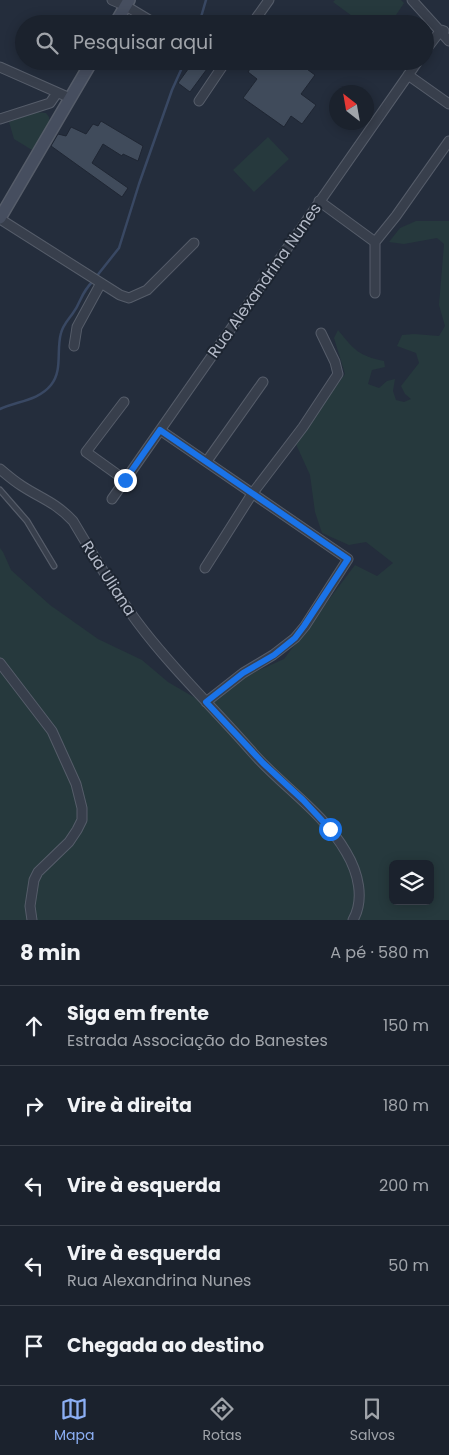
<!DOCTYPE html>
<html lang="pt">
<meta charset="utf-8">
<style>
:root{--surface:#1b222d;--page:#282f39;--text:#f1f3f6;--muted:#a0a4aa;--line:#393f49;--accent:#8caff4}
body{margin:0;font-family:Poppins,sans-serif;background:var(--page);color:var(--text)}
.controls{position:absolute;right:15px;bottom:15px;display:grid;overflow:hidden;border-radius:8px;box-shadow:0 2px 12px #0003}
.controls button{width:45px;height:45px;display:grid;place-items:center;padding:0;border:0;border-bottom:1px solid var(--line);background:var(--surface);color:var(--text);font:25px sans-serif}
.compass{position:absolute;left:329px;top:85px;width:45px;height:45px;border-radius:50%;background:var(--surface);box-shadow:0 2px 12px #0003;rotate:329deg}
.stop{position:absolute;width:15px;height:15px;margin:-11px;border:4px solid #1a73e8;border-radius:50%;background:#fff}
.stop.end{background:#1a73e8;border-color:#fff;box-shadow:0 1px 5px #0008}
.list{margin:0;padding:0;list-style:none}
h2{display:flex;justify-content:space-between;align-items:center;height:65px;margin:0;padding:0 20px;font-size:21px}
h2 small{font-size:16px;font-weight:400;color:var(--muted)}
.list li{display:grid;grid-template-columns:32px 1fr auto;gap:15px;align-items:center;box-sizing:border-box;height:80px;padding:0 20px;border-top:1px solid var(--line)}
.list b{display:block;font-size:19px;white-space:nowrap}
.list p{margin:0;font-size:16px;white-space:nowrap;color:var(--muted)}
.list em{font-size:16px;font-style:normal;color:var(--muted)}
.icon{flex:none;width:28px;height:28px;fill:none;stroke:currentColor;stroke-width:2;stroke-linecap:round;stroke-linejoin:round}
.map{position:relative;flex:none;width:449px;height:920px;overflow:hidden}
.search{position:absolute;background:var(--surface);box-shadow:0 2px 12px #0003;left:15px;right:15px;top:15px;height:55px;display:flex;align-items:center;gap:12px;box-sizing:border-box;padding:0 18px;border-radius:28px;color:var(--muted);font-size:19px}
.sheet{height:465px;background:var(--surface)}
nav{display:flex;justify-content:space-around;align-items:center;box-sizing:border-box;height:70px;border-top:1px solid var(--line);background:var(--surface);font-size:14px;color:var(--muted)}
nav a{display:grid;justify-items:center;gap:2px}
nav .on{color:var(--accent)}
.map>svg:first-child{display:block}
.green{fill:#26393d;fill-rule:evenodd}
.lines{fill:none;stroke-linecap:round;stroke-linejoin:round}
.stream{stroke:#394863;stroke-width:2.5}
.building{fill:#404b5b;stroke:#1f2633}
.lane-casing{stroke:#565d6a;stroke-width:7}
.street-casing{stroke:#565d6a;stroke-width:11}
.secondary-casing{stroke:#565d6a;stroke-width:14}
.lane{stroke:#383f4c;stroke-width:4.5}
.street{stroke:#383f4c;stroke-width:9}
.secondary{stroke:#464e5f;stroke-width:11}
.route{stroke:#1a73e8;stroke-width:6}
.labels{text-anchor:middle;stroke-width:4;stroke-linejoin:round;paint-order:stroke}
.street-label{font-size:16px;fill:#b4bac8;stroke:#1d2531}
</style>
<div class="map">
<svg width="449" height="920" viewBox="0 0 449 920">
<rect width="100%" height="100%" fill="#242d3c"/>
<!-- green -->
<path class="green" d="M335,0H401L404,3L390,24H363L333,2Z
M36,112L46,113L49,117V125L32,150L14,139L9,122Z
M268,137L289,159L254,192L233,170Z
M416,221H449V920H0V548L3,552L11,570L50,605L98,639L142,660L168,682L197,699L208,698L226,685L284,659L355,565L377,576L393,563L366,542L349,545L322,533L315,512L310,475L295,442L345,374L334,338L338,330C354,350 359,356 384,361L385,367L372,370L368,384L379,388L387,381L395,379L393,391L396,400L404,402L411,399L405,394L401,386L419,363L416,353L397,346L402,335L414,334L439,336L445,326L439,305L444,244L437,238L404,244L389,242L400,228ZM393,864H430V901H393Z"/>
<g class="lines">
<!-- stream -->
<path class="stream" d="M199,24L206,0
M96,277L119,248L139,184L172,90L185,61
M0,409C17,401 38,401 51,385C63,370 56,350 61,333C63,325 68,320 73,313C82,301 80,294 93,281"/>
</g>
<!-- building -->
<path class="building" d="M194,61H205L208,64L205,68L207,69L190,92L178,83Z
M255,61H296L315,75L301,94L316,105L302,124L291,116L284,127L243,98L257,79L248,72Z
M101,121L143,146L138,161L123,154L122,156L103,144L92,163L128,188L122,197L51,146L58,134L66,136L71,127L86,134L93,124L98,126Z"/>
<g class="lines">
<!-- lane casing -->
<g class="lane-casing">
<path id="lane" d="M0,490L27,521L54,566"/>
</g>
<!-- street casing -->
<g class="street-casing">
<path id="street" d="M112,0L126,6L156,24
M412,0L449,41
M252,24L269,0
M425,51L441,30L444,31
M0,67L70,98
M408,75L449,104
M199,101L226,61
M0,119L50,103L57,93
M319,201L375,242V293
M0,219L120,295L129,298L147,290L194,243
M375,242L396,216L449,141
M74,346L77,327L101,283
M124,402L86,452L125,480
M160,430L348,559L305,626L295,638L273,655L243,673L206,702
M207,461L263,382
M0,469C7,475 14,481 22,486C42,499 55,502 73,521C94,556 114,591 138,623C173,670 215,709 253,753C283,787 323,812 346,852C358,872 365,899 353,920
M112,499L418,61
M205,568L252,494L303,427L338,374L335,362L321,333
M0,663L52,731L76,784L82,808V820L77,830L69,842L38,872L34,880L30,906L32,920"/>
</g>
<!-- secondary casing -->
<g class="secondary-casing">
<path id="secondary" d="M115,24L129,0
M0,218L92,61"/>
</g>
<!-- lane -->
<use href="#lane" class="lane"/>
<!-- street -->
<use href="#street" class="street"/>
<!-- secondary -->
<use href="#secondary" class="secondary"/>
</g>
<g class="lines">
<!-- route -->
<path class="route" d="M125,480L160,430L348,559L304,626L295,638L274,655L243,673L206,702L263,763L303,800L330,829"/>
</g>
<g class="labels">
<!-- street labels -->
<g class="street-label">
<text transform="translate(264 280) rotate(-55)" y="6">Rua Alexandrina Nunes</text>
<text transform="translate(109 578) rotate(57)" y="6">Rua Uliana</text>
</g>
</g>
</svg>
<div class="controls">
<button><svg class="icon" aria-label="layers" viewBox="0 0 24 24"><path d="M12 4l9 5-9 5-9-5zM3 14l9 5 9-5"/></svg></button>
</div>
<svg class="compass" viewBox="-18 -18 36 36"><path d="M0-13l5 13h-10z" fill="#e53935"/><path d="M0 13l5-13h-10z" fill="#a0a4aa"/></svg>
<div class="stop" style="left:330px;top:829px"></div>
<div class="stop end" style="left:125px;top:480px"></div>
<div class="search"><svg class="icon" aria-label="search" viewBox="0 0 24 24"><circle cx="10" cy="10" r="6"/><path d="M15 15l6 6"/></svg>Pesquisar aqui</div>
</div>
<section class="sheet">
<h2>8 min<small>A pé · 580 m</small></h2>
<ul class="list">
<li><svg class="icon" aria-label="ahead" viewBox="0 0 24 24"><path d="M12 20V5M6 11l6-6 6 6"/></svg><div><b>Siga em frente</b><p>Estrada Associação do Banestes</p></div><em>150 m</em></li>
<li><svg class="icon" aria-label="right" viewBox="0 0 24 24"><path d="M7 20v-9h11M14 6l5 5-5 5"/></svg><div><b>Vire à direita</b></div><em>180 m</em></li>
<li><svg class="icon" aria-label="left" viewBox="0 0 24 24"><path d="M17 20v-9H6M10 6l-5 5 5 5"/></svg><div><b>Vire à esquerda</b></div><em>200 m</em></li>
<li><svg class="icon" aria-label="left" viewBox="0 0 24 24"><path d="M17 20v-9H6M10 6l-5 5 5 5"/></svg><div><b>Vire à esquerda</b><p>Rua Alexandrina Nunes</p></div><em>50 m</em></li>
<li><svg class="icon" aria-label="arrive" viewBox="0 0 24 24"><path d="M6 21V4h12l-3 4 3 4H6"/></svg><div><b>Chegada ao destino</b></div></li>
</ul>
</section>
<nav>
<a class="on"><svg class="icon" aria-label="map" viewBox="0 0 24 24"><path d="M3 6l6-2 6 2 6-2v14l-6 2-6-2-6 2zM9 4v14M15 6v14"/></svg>Mapa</a>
<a><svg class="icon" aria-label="directions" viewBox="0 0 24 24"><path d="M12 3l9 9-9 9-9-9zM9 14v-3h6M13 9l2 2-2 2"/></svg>Rotas</a>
<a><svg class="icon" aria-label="saved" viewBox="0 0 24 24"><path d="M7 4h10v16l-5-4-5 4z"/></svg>Salvos</a>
</nav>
